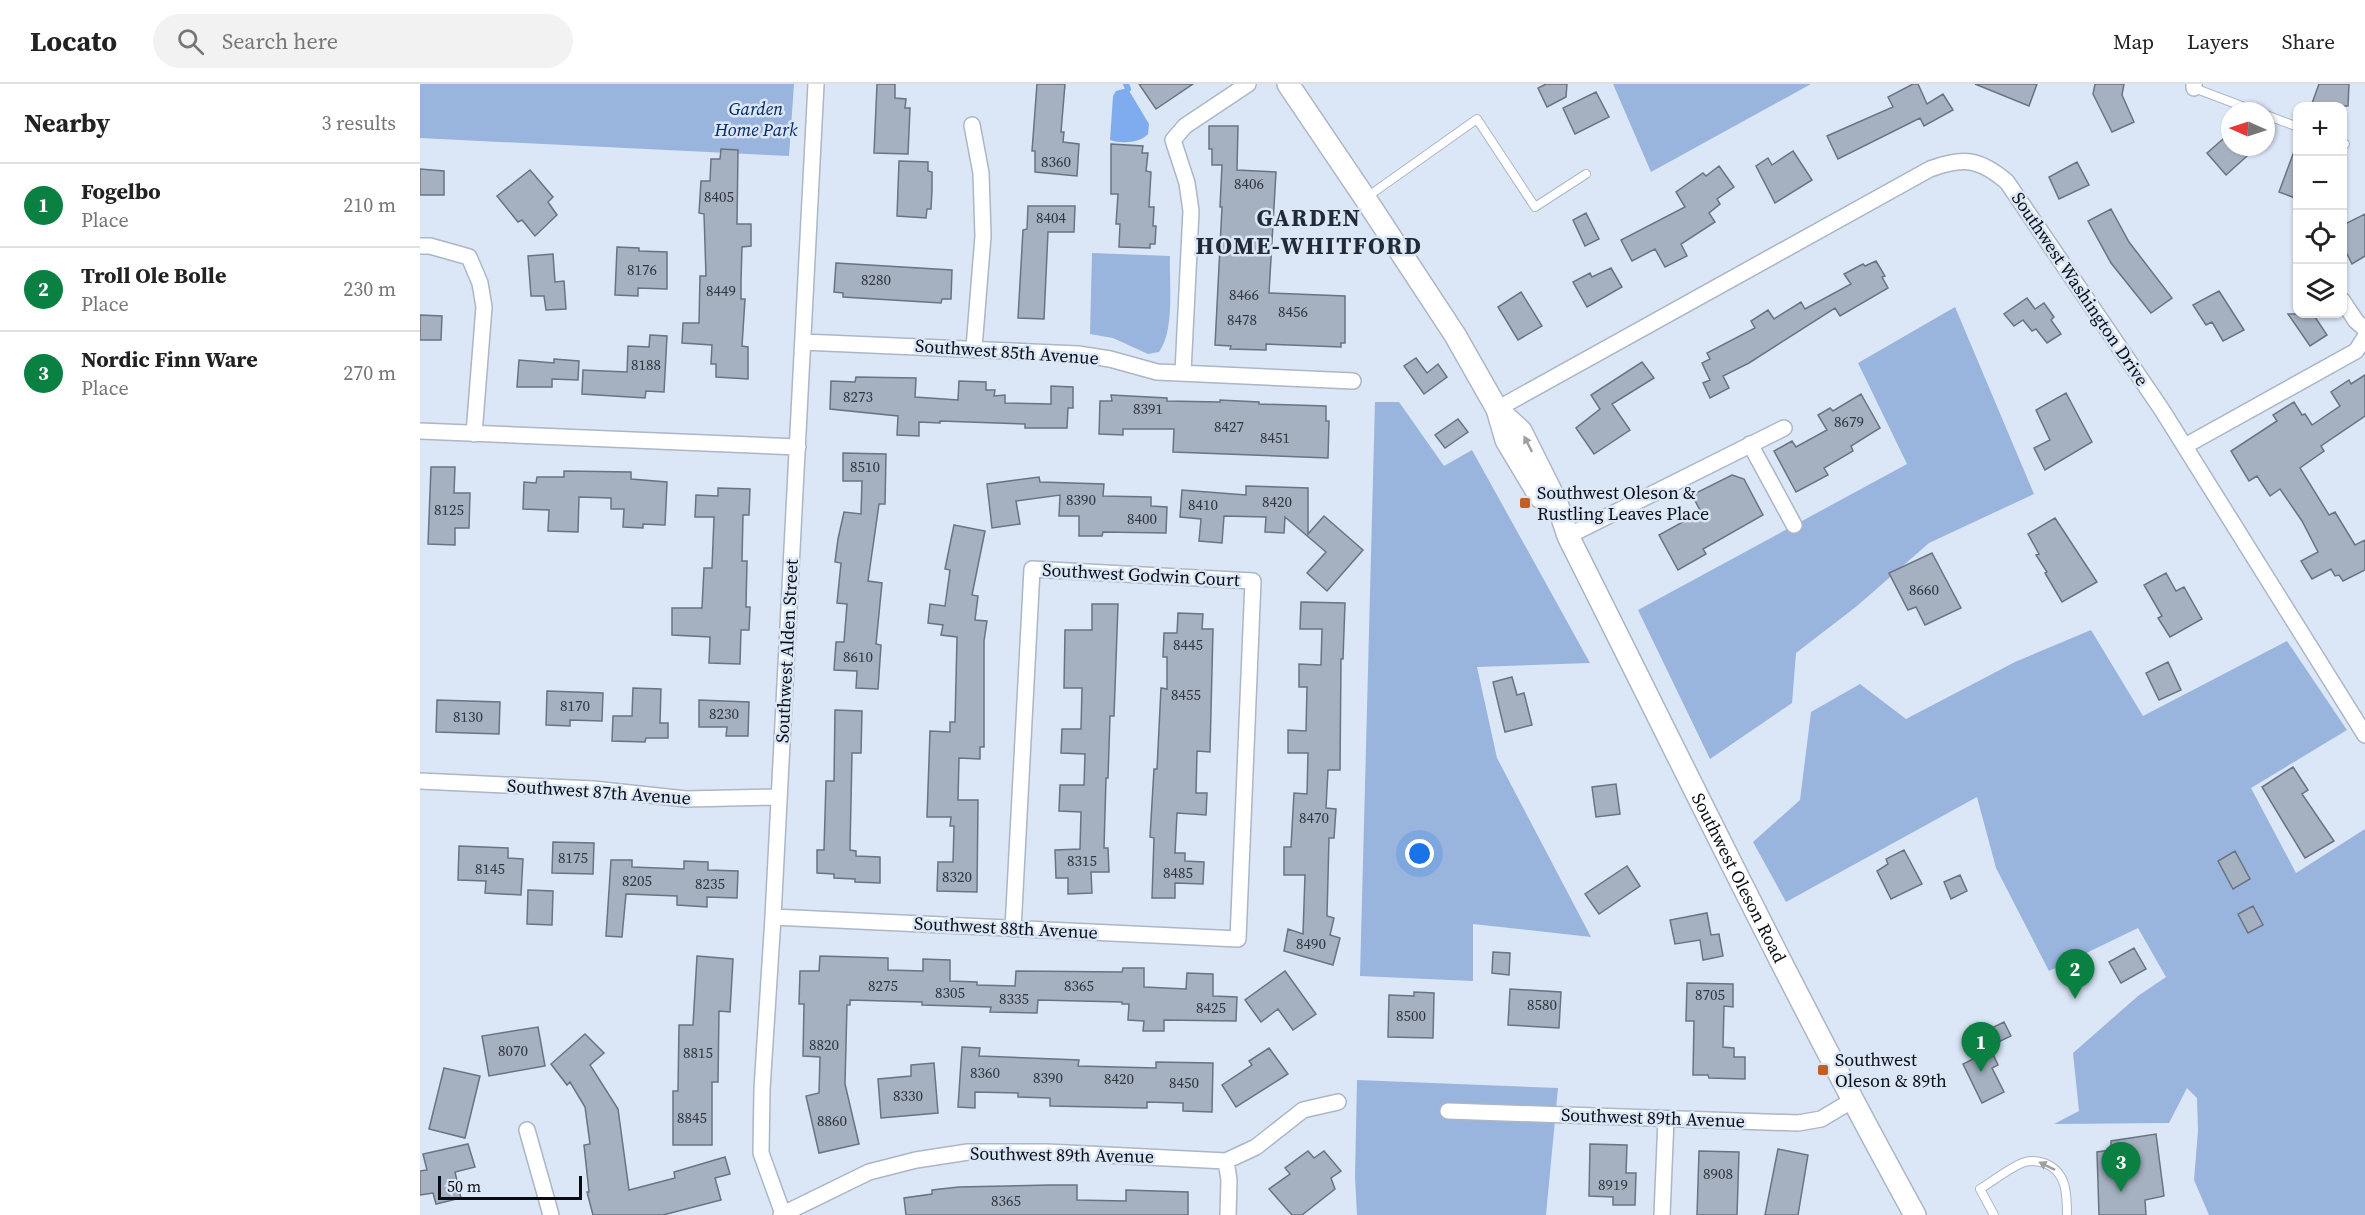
<!DOCTYPE html>
<meta charset="utf-8">
<style>
:root{--surface:#fff;--page:#f2f2f2;--text:#222;--muted:#767676;--line:#e0e0e0;--accent:#0b8043}
body{margin:0;font-family:"Source Serif 4",serif;background:var(--page);color:var(--text)}
.controls{position:absolute;right:18px;top:18px;display:grid;overflow:hidden;border-radius:12px;box-shadow:0 2px 4px #0004}
.controls button{width:54px;height:54px;display:grid;place-items:center;padding:0;border:0;border-bottom:2px solid var(--line);background:var(--surface);color:var(--text);font:30px sans-serif}
.compass{position:absolute;left:1801px;top:18px;width:54px;height:54px;border-radius:50%;background:var(--surface);box-shadow:0 2px 4px #0004;rotate:273deg}
.scale{position:absolute;left:18px;bottom:15px;width:144px;box-sizing:border-box;padding-left:6px;border:3px solid #0a0e14;border-top:0;font-size:16px;line-height:21px;white-space:nowrap;color:#0a0e14;-webkit-text-stroke:4px #dbe6f7;paint-order:stroke}
.you{position:absolute;left:1000px;top:770px;width:21px;height:21px;margin:-15px;border:4px solid #fff;border-radius:50%;background:#1a73e8;box-shadow:0 0 0 9px #1a73e833}
.badge{display:grid;place-items:center;width:39px;height:39px;border-radius:50%;background:var(--accent);color:#fff;font-size:20px;font-weight:700}
.pin{position:absolute;translate:-50% -50px;filter:drop-shadow(0 2px 3px #0008)}
.pin::after{content:'';position:absolute;top:32px;width:21px;height:18px;background:inherit;clip-path:polygon(0 0,100% 0,50% 100%)}
.list{margin:0;padding:0;list-style:none}
h2{display:flex;justify-content:space-between;align-items:center;height:78px;margin:0;padding:0 24px;font-size:26px}
h2 small{font-size:20px;font-weight:400;color:var(--muted)}
.list li{display:grid;grid-template-columns:39px 1fr auto;gap:18px;align-items:center;box-sizing:border-box;height:84px;padding:0 24px;border-top:2px solid var(--line)}
.list b{display:block;font-size:22px;white-space:nowrap}
.list p{margin:0;font-size:20px;white-space:nowrap;color:var(--muted)}
.list em{font-size:20px;font-style:normal;color:var(--muted)}
.icon{flex:none;width:33px;height:33px;fill:none;stroke:currentColor;stroke-width:2;stroke-linecap:round;stroke-linejoin:round}
.map{position:relative;flex:none;width:1945px;height:1131px;overflow:hidden}
header{display:flex;align-items:center;gap:36px;box-sizing:border-box;height:84px;padding:0 30px;background:var(--surface);border-bottom:2px solid var(--line)}
header strong{font-size:28px}
nav{display:flex;gap:33px;margin-inline-start:auto;font-size:21px}
.search{width:420px;height:54px;background:var(--page);display:flex;align-items:center;gap:15px;box-sizing:border-box;padding:0 21px;border-radius:33px;color:var(--muted);font-size:22px}
main{display:flex}
aside{flex:1;background:var(--surface)}
.map>svg:first-child{display:block}
.green{fill:#99b5de}
.water{fill:#7eacee}
.lines{fill:none;stroke-linecap:round;stroke-linejoin:round}
.stream{stroke:#7eacee;stroke-width:6}
.building{fill:#a5b0c0;stroke:#697382;stroke-width:1.5}
.lane-casing{stroke:#abb6c6;stroke-width:10}
.street-casing{stroke:#abb6c6;stroke-width:18}
.secondary-casing{stroke:#abb6c6;stroke-width:24}
.lane{stroke:#fff;stroke-width:8}
.street{stroke:#fff;stroke-width:15}
.secondary{stroke:#fff;stroke-width:21}
.oneway{fill:#9d9fa1}
.poi-dot{fill:#c15e24;stroke:#dbe6f7;stroke-width:2}
.labels{text-anchor:middle;stroke-width:5;stroke-linejoin:round;paint-order:stroke}
.number-label{font-size:15px;fill:#31363f}
.park-label{font-size:18px;font-style:italic;fill:#002a63;stroke:#dbe6f7}
.street-label{font-size:18px;fill:#0a0e14;stroke:#dbe6f7}
.poi-label{font-size:18px;fill:#0a0e14;stroke:#dbe6f7;text-anchor:start}
.district-label{font-size:24px;font-weight:bold;letter-spacing:1.5px;fill:#222a37;stroke:#dbe6f7}
</style>
<header>
<strong>Locato</strong>
<div class="search"><svg class="icon" aria-label="search" viewBox="0 0 24 24"><circle cx="10" cy="10" r="6"/><path d="M15 15l6 6"/></svg>Search here</div>
<nav><a>Map</a><a>Layers</a><a>Share</a></nav>
</header>
<main>
<aside>
<h2>Nearby<small>3 results</small></h2>
<ul class="list">
<li><span class="badge">1</span><div><b>Fogelbo</b><p>Place</p></div><em>210 m</em></li>
<li><span class="badge">2</span><div><b>Troll Ole Bolle</b><p>Place</p></div><em>230 m</em></li>
<li><span class="badge">3</span><div><b>Nordic Finn Ware</b><p>Place</p></div><em>270 m</em></li>
</ul>
</aside>
<div class="map">
<svg width="1945" height="1131" viewBox="0 0 1945 1131">
<rect width="100%" height="100%" fill="#dbe6f7"/>
<!-- green -->
<path class="green" d="M0,0H374L369,72L0,54Z
M1193,0H1391L1231,88Z
M672,169L750,172C749,200 755,246 739,268L728,270L693,254L670,250Z
M1535,223L1614,410L1509,459L1437,522L1376,569L1372,619L1290,675L1218,526L1487,380L1438,279Z
M955,318H979L1024,382L1052,366L1170,579L1057,583L1077,674L1171,853L1053,840V897L940,892Z
M1671,546L1723,632L1867,557L1927,646L1831,704L1876,789L1945,745V1131H1789L1774,1096L1778,1047L1777,1014L1767,1004L1749,1039L1634,1040L1659,1027L1653,969L1718,912L1746,893L1718,844L1629,887L1576,784L1557,713L1366,818L1333,758L1380,716L1391,628L1440,600L1486,635L1595,578Z
M937,996L1138,1004L1126,1131H937L935,1093Z"/>
<!-- water -->
<path class="water" d="M703,5H708L729,40L728,50C720,59 701,60 690,56L693,12L696,7Z"/>
<g class="lines">
<!-- stream -->
<path class="stream" d="M706,0L708,5"/>
</g>
<!-- building -->
<path class="building" d="M457,0H475V14L486,15L485,24H490L488,70L454,69Z
M617,0H645L641,48H644L643,58L659,60L657,92L615,88V67H612Z
M719,0H773L736,25Z
M1126,0H1147L1146,13L1127,23L1118,4Z
M1493,0H1498L1507,20L1523,10L1533,26L1504,42L1500,34L1418,75L1407,52L1473,23L1468,13Z
M1555,0H1617L1609,22Z
M1675,0H1704L1702,11L1714,38L1692,48L1673,10Z
M1899,0H1929L1928,22H1891Z
M1176,8L1189,33L1155,50L1143,24Z
M789,42H818L817,86L856,88L849,209L925,212V259H921V263L846,260V266L810,265L811,262L795,261L802,123H800L802,81H792V65H789Z
M1810,49V63H1837L1806,91L1787,69Z
M691,60L723,62L722,69H728L726,87L731,88L729,123H734L733,142H736L735,160H730V164L699,163L700,140H696L698,110H691Z
M1876,62L1878,63V115L1859,108Z
M301,65L318,66L317,140H331V162L322,163L321,198V215H325L322,262L328,263V295L296,293V280H291L292,261L262,259L263,239H279L280,192H286L284,130L279,129L281,97H290L291,75H300Z
M1373,67L1392,96L1355,119L1336,82L1348,74L1352,81Z
M479,77L508,78V87L512,88V106L511,125H507L506,134L477,132Z
M1657,78L1669,101L1639,115L1629,93Z
M1299,82L1314,103L1297,115L1300,120L1289,129L1295,138L1261,160L1267,172L1245,183L1235,165L1212,177L1201,156L1265,123L1256,108L1283,89L1286,92Z
M0,85L24,87V111H0Z
M110,86L133,113L128,118L137,131L115,152L102,136L98,138L77,112Z
M608,122H655L654,148H628L624,235L598,234L603,146L607,145Z
M1691,125L1709,158L1752,214L1731,229L1691,179L1668,137Z
M1166,129L1179,155L1165,162L1153,136Z
M1945,130V172L1932,180L1927,170L1923,172V141Z
M197,163L219,164V167L247,168V205L218,204V212L195,211Z
M133,170L135,198L144,197L146,225L126,226L124,212H111L108,172Z
M1456,177L1465,192L1462,193L1468,204L1420,232L1415,224L1329,279L1303,292L1309,304L1290,314L1283,299L1290,296L1282,279L1290,275L1287,269L1335,244L1331,237L1348,226L1354,235L1381,218L1385,225L1431,200L1424,190L1443,180L1445,182Z
M416,179L532,186L531,215H522L521,219L423,213V209L414,208Z
M1191,184L1202,203L1167,223L1153,198L1170,189L1172,193Z
M1799,207L1824,246L1803,257L1792,238L1786,241L1773,221Z
M1101,208L1122,242L1098,256L1078,223Z
M1607,214L1615,225L1624,219L1634,233L1631,236L1641,250L1627,259L1616,245L1612,247L1603,236L1594,242L1584,230Z
M1868,230H1893L1907,251L1890,262Z
M0,231L22,232L21,256H0Z
M230,251L247,252L244,308L226,307L225,314L162,310L163,286L207,288L208,262L229,263Z
M996,274L1007,289L1018,280L1027,293L1004,310L984,282Z
M134,275L159,277L158,296L132,295V303H97L99,276L134,279Z
M1222,278L1234,294L1192,320L1210,346L1174,370L1156,344L1180,325L1171,311Z
M1945,291V332L1901,362L1904,367L1880,384L1909,431L1915,428L1935,461L1945,456V486L1923,497L1919,491L1915,492L1911,485L1892,495L1881,477L1898,468L1882,437L1860,405L1850,412L1837,392L1829,397L1811,367L1857,337L1853,331L1874,318L1882,331L1885,330L1892,341L1920,322L1911,308L1929,296L1931,300Z
M436,293L496,294L495,313L538,316L539,297L566,298V306H575L574,312L585,311V319L631,320V302L653,303V324H648L647,344H605V340L520,337V339L499,338V352L477,351L478,332L410,325L411,297L435,298Z
M1646,309L1672,358L1625,386L1614,364L1630,356L1616,326Z
M1441,310L1460,344L1431,362L1433,367L1404,384L1408,391L1376,408L1354,367L1372,357L1376,363L1407,346L1398,331L1410,324L1413,327Z
M691,311L747,314V317L800,318V316L839,318V320L906,322V337H909L908,374L753,368L754,345H703V351L679,350L680,317H692Z
M1038,335L1048,348L1025,364L1015,351Z
M423,369L466,370L465,420H459L448,497L462,499L456,560L461,561L458,605L436,604L437,587L414,586L416,558H424L427,520L417,519L421,479L415,478L418,455L424,428L441,430L442,397H423Z
M11,383H35L34,409H50L49,444H35V461L8,460Z
M144,387L211,388V395L247,398L245,441L223,440V444L203,443L204,425H191V414L159,413L158,448L128,447L129,426L103,425L104,398L116,399L117,393H144Z
M1312,391L1324,395L1343,431L1283,465L1286,470L1258,486L1239,451L1281,428L1272,411Z
M619,393L620,398L684,400L683,412L731,413V422L747,423L746,449L683,448L682,452H659V432H639L640,411L596,417L600,440L572,444L567,400Z
M826,402L888,404V450L904,432L943,466L907,507L887,489L906,468L865,433L864,449L845,448L846,433L804,432L802,459L779,457L781,435L760,433L762,406L826,411Z
M298,404L330,405L329,431H323L322,477H327L326,523H330L329,546H321L320,580L289,579L290,553L252,551V524H282L284,484H292L294,433H275L276,411L298,412Z
M1635,434L1677,498L1642,518L1625,489L1627,488L1616,471L1619,470L1608,450Z
M534,441L565,447L552,511L558,512L555,536L567,537L564,557V663H560V675L539,674L538,716H558L557,808L517,807L518,778H533L534,742H530L531,733H507L510,647L530,648V638H535L537,553L521,551L523,541L508,539L510,520L525,522L530,486L525,485Z
M1512,469L1541,524L1505,541L1496,523L1488,526L1469,489Z
M1746,489L1756,507L1764,503L1782,535L1750,553L1738,534L1742,532L1724,501Z
M881,518L925,519L923,575H921L920,686H908L906,724L916,725L914,754H909L907,832L914,834L910,851L920,854L913,881L864,867L868,845L883,850L885,791H864V763H871L874,709L887,710L888,669H868V646L886,647L887,603H879V580L901,581L902,545H880Z
M672,520H698L694,632H690L688,694H686L684,764H688L689,788H671L672,809L648,810V794H636L635,766L660,765L661,728L639,727L640,701H664L665,670L641,669L642,645H661L662,604H644L645,546H672Z
M758,529L783,530L782,545H793L790,668L777,667L776,709H787L786,731L757,729L755,769H765V777L784,778L783,800L755,799V814H732L734,754L730,753L734,685H737L741,604L747,605V573H743L744,549H757Z
M1748,578L1761,606L1739,616L1726,589Z
M1092,593L1097,611L1104,609L1112,641L1085,648L1073,598Z
M213,604L241,605L240,639H248V654H226L225,658L192,657L193,632H212Z
M127,607L183,609L182,637L150,636V642L126,641Z
M17,616L80,618L79,650L16,648Z
M279,616L329,618L328,652H306L307,643H279Z
M415,626L442,627L441,669H432L430,766L436,767V772L460,773V799L435,798V795L414,794V790L397,789V766H404L406,697H414Z
M1873,683L1888,706L1882,710L1914,757L1885,774L1842,703Z
M1196,700L1200,730L1176,733L1172,703Z
M133,758L174,759L173,790L132,789Z
M39,762L88,764V774L103,775L101,811L65,809L66,797L38,796Z
M1484,766L1502,800L1471,815L1457,787L1468,780L1466,775Z
M1815,767L1830,795L1813,805L1798,777Z
M191,776H212V783L264,785V777L288,778V786L318,787L317,814L287,813V823L257,821V812L206,810L202,853L186,852Z
M1207,782L1220,802L1179,830L1165,810Z
M1540,791L1547,807L1531,815L1524,798Z
M108,806L133,807L132,841L107,840Z
M1833,822L1843,841L1828,849L1818,830Z
M1287,829L1291,851L1299,850L1303,872L1283,876L1280,856L1255,860L1250,836Z
M1714,864L1726,885L1701,899L1689,878Z
M1073,868L1090,869L1089,891L1072,889Z
M277,872L313,875L310,928L299,927L298,998H292V1061H253V1007H258L259,941H273Z
M400,872L468,874V886L503,887V875L530,876V897L557,898V901L595,902L596,887L702,888L703,884H724V903L766,905L767,889L793,890V912L817,913L816,937L744,936V947H723L724,937L708,936L709,920H702V918L618,916L617,929L570,928L571,923L502,921V918L430,916V921H427L425,1000L439,1060L399,1069L386,1012L399,1009L400,973L383,972L384,920H379L380,887H399Z
M865,887L896,930L873,946L858,925L841,938L825,916Z
M1267,899L1313,900V923L1304,922L1303,963L1314,964V973H1325V995L1289,994L1288,991H1273L1274,937H1266Z
M1090,905L1141,908L1139,944L1088,941Z
M994,908L1014,909L1013,954L968,953L969,911L994,912Z
M1584,938L1591,952L1570,962L1563,948Z
M118,943L125,982L69,992L62,952Z
M165,950L184,969L170,981L198,1025L209,1106L255,1094L254,1088L305,1073L310,1090L295,1094L301,1116L243,1131H173L167,1108H169L164,1061L170,1060L165,1023L150,998L147,1001L131,980Z
M542,963L560,964L559,972L659,976L658,982L736,984V978L793,979L792,1028L763,1027V1019L727,1018V1024L630,1022V1014L598,1013V1009L555,1008V1024L538,1023Z
M849,964L868,990L816,1023L802,1001L832,981L829,977Z
M1571,966L1578,981L1572,984L1584,1008L1562,1019L1543,980Z
M514,979L518,1029L461,1034L458,995L491,992V981Z
M24,984L60,992L45,1054L9,1045Z
M1736,1050L1744,1112L1725,1116L1726,1131H1679L1677,1068L1691,1066V1057Z
M48,1060L55,1083L35,1088L41,1114L16,1120L13,1109L0,1111V1087L7,1086L3,1070Z
M1170,1060L1207,1061L1206,1089H1216L1215,1121H1193V1113L1169,1112Z
M1358,1065L1388,1071L1378,1131H1345Z
M888,1067L894,1074L904,1067L921,1087L911,1094L915,1105L882,1131H872L849,1105L870,1090L865,1084Z
M1279,1067L1319,1068L1317,1131H1277Z
M631,1101H657V1116L706,1117V1106L768,1108V1131H486L484,1114L512,1110V1106L539,1103Z"/>
<g class="lines">
<!-- lane casing -->
<g class="lane-casing">
<path id="lane" d="M1774,4L1835,27
M1846,31L1878,43
M1922,59L1925,60
M947,113L1057,35L1115,123L1166,90
M1574,1131L1560,1105C1573,1097 1592,1082 1605,1078C1611,1076 1618,1077 1624,1079C1647,1087 1647,1111 1647,1131"/>
</g>
<!-- street casing -->
<g class="street-casing">
<path id="street" d="M1774,4V0
M552,41L561,89L563,152L554,264
M0,162H10L49,173L60,199L64,223L54,350
M1922,216L1936,237L1945,245
M383,258L658,270L690,275L737,288L933,297
M763,288L771,127L767,99L753,56L765,42L828,0
M1077,325L1510,85C1543,73 1559,74 1587,98L1742,326L1945,651
M0,347L378,363
M1330,360L1374,441
M1765,362L1936,267L1945,253
M1148,452L1364,344
M0,697L173,705L266,715L359,713
M353,833L818,855L833,497L612,485L593,845
M1028,1027L1378,1039L1401,1035L1433,1016
M107,1046L131,1131
M806,1077L809,1096L808,1131
M363,1130L341,1069L342,1005L353,833L396,0
M361,1131L449,1088L496,1076L548,1068H627L806,1077L836,1063L883,1026L918,1018
M1242,1131L1246,1035"/>
</g>
<!-- secondary casing -->
<g class="secondary-casing">
<g id="secondary">
<path d="M868,0L945,114L1035,251L1077,325L1086,356L1120,413"/>
<path id="s1" d="M1077,325L1101,347L1137,419L1148,452C1262,679 1372,908 1495,1131"/>
</g>
</g>
<!-- lane -->
<use href="#lane" class="lane"/>
<!-- street -->
<use href="#street" class="street"/>
<!-- secondary -->
<use href="#secondary" class="secondary"/>
</g>
<!-- one-way arrows -->
<defs><path id="oneway-solid" d="M-6-.8H1V-3.2L6.5 0L1 3.2V.8H-6Z" transform="scale(1.5)"/></defs>
<g class="oneway">
<use href="#oneway-solid" transform="translate(1108 360) rotate(-117)"/>
<use href="#oneway-solid" transform="translate(1627 1082) rotate(-154)"/>
</g>
<!-- markers -->
<g class="poi-dot">
<rect x="1099" y="413" width="12" height="12" rx="3"/>
<rect x="1397" y="980" width="12" height="12" rx="3"/>
</g>
<g class="labels">
<!-- number labels -->
<g class="number-label">
<text x="636" y="83">8360</text>
<text x="829" y="105">8406</text>
<text x="299" y="118">8405</text>
<text x="631" y="139">8404</text>
<text x="222" y="191">8176</text>
<text x="456" y="201">8280</text>
<text x="301" y="212">8449</text>
<text x="824" y="216">8466</text>
<text x="873" y="233">8456</text>
<text x="822" y="241">8478</text>
<text x="226" y="286">8188</text>
<text x="438" y="318">8273</text>
<text x="728" y="330">8391</text>
<text x="1429" y="343">8679</text>
<text x="809" y="348">8427</text>
<text x="855" y="359">8451</text>
<text x="445" y="388">8510</text>
<text x="661" y="421">8390</text>
<text x="857" y="423">8420</text>
<text x="783" y="426">8410</text>
<text x="29" y="431">8125</text>
<text x="722" y="440">8400</text>
<text x="1504" y="511">8660</text>
<text x="768" y="566">8445</text>
<text x="438" y="578">8610</text>
<text x="766" y="616">8455</text>
<text x="155" y="627">8170</text>
<text x="304" y="635">8230</text>
<text x="48" y="638">8130</text>
<text x="894" y="739">8470</text>
<text x="153" y="779">8175</text>
<text x="662" y="782">8315</text>
<text x="70" y="790">8145</text>
<text x="758" y="794">8485</text>
<text x="537" y="798">8320</text>
<text x="217" y="802">8205</text>
<text x="290" y="805">8235</text>
<text x="891" y="865">8490</text>
<text x="463" y="907">8275</text>
<text x="659" y="907">8365</text>
<text x="530" y="914">8305</text>
<text x="1290" y="916">8705</text>
<text x="594" y="920">8335</text>
<text x="1122" y="926">8580</text>
<text x="791" y="929">8425</text>
<text x="991" y="937">8500</text>
<text x="404" y="966">8820</text>
<text x="93" y="972">8070</text>
<text x="278" y="974">8815</text>
<text x="565" y="994">8360</text>
<text x="628" y="999">8390</text>
<text x="699" y="1000">8420</text>
<text x="764" y="1004">8450</text>
<text x="488" y="1017">8330</text>
<text x="272" y="1039">8845</text>
<text x="412" y="1042">8860</text>
<text x="1298" y="1095">8908</text>
<text x="1193" y="1106">8919</text>
<text x="586" y="1122">8365</text>
</g>
<!-- park labels -->
<g class="park-label">
<text x="336" y="31">Garden<tspan x="336" dy="21">Home Park</tspan></text>
</g>
<!-- street labels -->
<g class="street-label">
<text transform="translate(1660 205) rotate(56)" y="6">Southwest Washington Drive</text>
<text transform="translate(587 268) rotate(4)" y="6">Southwest 85th Avenue</text>
<text transform="translate(721 491) rotate(3)" y="6">Southwest Godwin Court</text>
<text transform="translate(367 567) rotate(-87)" y="6">Southwest Alden Street</text>
<text transform="translate(179 708) rotate(4)" y="6">Southwest 87th Avenue</text>
<text dy="6" stroke="none"><textPath href="#s1" startOffset="530">Southwest Oleson Road</textPath></text>
<text transform="translate(586 844) rotate(3)" y="6">Southwest 88th Avenue</text>
<text transform="translate(1233 1034) rotate(2)" y="6">Southwest 89th Avenue</text>
<text transform="translate(642 1071) rotate(1)" y="6">Southwest 89th Avenue</text>
</g>
<!-- poi labels -->
<g class="poi-label">
<text x="1117" y="415">Southwest Oleson &amp;<tspan x="1117" dy="21">Rustling Leaves Place</tspan></text>
<text x="1415" y="982">Southwest<tspan x="1415" dy="21">Oleson &amp; 89th</tspan></text>
</g>
<!-- district labels -->
<g class="district-label">
<text x="889" y="142">GARDEN<tspan x="889" dy="28">HOME-WHITFORD</tspan></text>
</g>
</g>
</svg>
<div class="controls">
<button>+</button>
<button>−</button>
<button><svg class="icon" aria-label="locate" viewBox="0 0 24 24"><circle cx="12" cy="12" r="6"/><path d="M12 2v4M12 18v4M2 12h4M18 12h4"/></svg></button>
<button><svg class="icon" aria-label="layers" viewBox="0 0 24 24"><path d="M12 4l9 5-9 5-9-5zM3 14l9 5 9-5"/></svg></button>
</div>
<svg class="compass" viewBox="-18 -18 36 36"><path d="M0-13l5 13h-10z" fill="#e53935"/><path d="M0 13l5-13h-10z" fill="#767676"/></svg>
<div class="scale">50 m</div>
<div class="you"></div>
<div class="pin badge" style="left:1561px;top:988px">1</div>
<div class="pin badge" style="left:1655px;top:915px">2</div>
<div class="pin badge" style="left:1701px;top:1108px">3</div>
</div>
</main>
